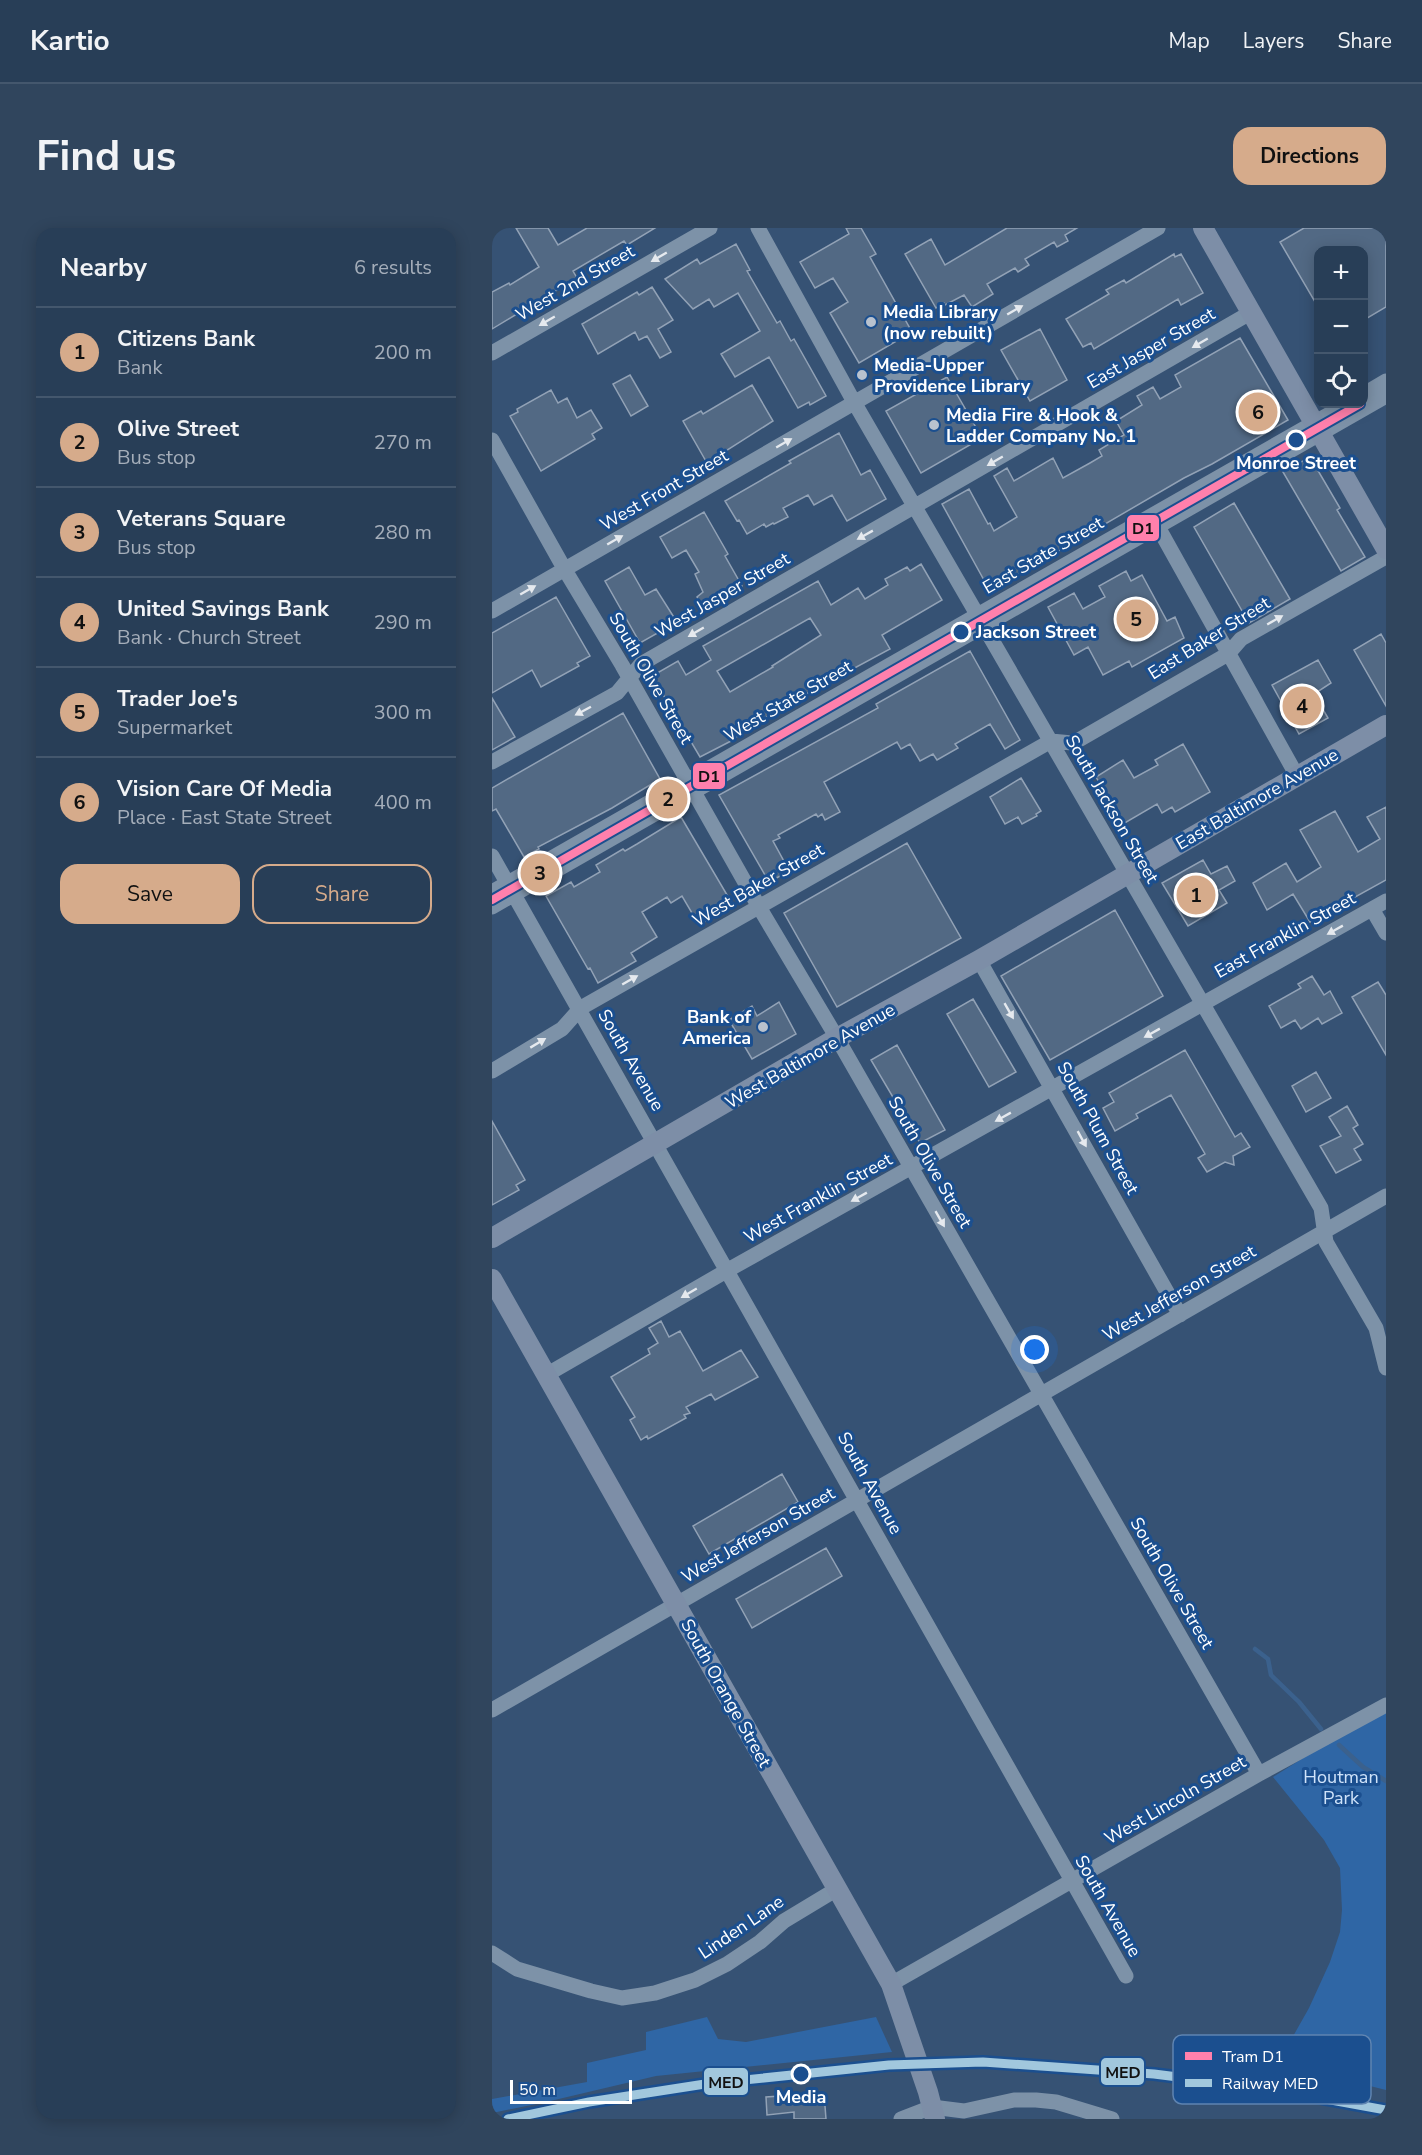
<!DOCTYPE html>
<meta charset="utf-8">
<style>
:root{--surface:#283e57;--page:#30455d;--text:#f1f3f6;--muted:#a5aeba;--line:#44576d;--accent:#d6ab8b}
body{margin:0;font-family:"Nunito Sans",sans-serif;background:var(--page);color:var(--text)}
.controls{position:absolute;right:18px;top:18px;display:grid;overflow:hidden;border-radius:12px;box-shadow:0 3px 15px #0003}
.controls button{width:54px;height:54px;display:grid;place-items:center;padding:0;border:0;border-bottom:2px solid var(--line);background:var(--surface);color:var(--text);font:30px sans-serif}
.scale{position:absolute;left:18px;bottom:15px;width:122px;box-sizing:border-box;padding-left:6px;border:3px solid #fff;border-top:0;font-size:16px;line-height:21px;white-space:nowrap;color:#fff;-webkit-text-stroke:4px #1b4f8f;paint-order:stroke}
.you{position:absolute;left:543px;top:1122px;width:21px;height:21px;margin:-15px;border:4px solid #fff;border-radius:50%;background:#1a73e8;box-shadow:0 0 0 9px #1a73e833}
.badge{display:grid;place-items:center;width:39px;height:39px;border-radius:50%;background:var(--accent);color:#111;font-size:20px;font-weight:700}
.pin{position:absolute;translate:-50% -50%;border:3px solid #fff;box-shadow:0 2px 6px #0006}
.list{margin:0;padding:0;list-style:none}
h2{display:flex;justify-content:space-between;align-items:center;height:78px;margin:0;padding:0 24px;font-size:26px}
h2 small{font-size:20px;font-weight:400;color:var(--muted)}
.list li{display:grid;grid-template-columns:39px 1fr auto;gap:18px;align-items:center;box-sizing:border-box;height:90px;padding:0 24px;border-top:2px solid var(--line)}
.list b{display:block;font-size:22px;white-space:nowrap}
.list p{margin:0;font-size:20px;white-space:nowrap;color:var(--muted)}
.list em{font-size:20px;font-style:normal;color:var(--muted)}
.actions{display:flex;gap:12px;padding:18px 24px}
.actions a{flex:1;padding:14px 0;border:2px solid var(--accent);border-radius:18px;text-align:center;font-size:21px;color:var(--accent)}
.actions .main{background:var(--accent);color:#111}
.icon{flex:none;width:33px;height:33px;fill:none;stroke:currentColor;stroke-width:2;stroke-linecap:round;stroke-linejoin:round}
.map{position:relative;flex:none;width:894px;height:1891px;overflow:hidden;border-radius:18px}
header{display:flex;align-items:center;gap:36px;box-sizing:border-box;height:84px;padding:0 30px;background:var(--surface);border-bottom:2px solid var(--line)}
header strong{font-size:28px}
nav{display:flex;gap:33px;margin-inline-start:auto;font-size:21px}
.intro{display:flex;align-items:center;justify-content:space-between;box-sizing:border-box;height:144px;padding:0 36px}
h1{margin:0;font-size:42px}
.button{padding:15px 27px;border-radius:18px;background:var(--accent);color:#111;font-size:21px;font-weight:700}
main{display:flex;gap:36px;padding:0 36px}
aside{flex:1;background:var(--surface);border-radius:18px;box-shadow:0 3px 15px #0003}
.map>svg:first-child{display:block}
.green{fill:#2f66a5}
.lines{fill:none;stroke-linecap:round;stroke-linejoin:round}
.stream{stroke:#3b618d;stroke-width:4.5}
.building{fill:#526984;stroke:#92a2b6;stroke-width:1.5;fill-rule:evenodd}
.minor{stroke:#7d92a8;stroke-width:15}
.major{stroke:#7d8ea7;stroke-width:20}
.rail-1-casing{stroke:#1b4f8f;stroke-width:14}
.rail-1{stroke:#a1c7dd;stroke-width:9}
.tram-1-casing{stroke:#1b4f8f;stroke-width:12}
.tram-1{stroke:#ff80ac;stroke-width:8}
.oneway{fill:#e5e9ee}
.poi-dot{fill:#b9c2ce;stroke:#1b4f8f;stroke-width:2}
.stop-dot{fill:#1b4f8f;stroke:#fff;stroke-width:3}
.labels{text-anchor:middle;stroke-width:6;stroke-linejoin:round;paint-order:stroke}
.street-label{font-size:18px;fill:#fff;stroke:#1b4f8f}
.poi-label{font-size:18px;font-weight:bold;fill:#fff;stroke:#1b4f8f;text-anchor:start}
.stop-label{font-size:18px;font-weight:bold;fill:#fff;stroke:#1b4f8f}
.park-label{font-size:18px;fill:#cfe3fa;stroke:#1b4f8f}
.key{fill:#1b4f8f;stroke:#5f84b1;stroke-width:1.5}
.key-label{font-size:16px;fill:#fff}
.line-badge{stroke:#1b4f8f;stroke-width:2}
.pale-badge-label{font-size:16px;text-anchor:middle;font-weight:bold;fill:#111}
</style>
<header>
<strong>Kartio</strong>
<nav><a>Map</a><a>Layers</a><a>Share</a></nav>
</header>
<div class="intro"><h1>Find us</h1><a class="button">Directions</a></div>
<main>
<aside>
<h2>Nearby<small>6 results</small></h2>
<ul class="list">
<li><span class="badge">1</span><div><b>Citizens Bank</b><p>Bank</p></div><em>200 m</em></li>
<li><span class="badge">2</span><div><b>Olive Street</b><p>Bus stop</p></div><em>270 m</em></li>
<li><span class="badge">3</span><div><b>Veterans Square</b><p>Bus stop</p></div><em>280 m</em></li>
<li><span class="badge">4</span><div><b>United Savings Bank</b><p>Bank · Church Street</p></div><em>290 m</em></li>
<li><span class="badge">5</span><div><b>Trader Joe's</b><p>Supermarket</p></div><em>300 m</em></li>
<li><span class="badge">6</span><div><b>Vision Care Of Media</b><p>Place · East State Street</p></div><em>400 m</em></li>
</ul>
<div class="actions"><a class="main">Save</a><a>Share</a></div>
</aside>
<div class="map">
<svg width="894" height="1891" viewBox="0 0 894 1891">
<rect width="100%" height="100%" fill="#365274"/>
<!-- green -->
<path class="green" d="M894,1478V1862L858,1853L782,1842L817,1780L838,1734L848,1704L850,1682L848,1640L832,1612L781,1549Z
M215,1789L226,1811L254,1814L384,1789L400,1824L164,1848L54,1874L0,1885V1871L95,1854V1835L154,1822V1804Z"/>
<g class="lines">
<!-- stream -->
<path class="stream" d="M763,1421L776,1431L779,1447L807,1474L829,1501
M847,1517L871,1539L894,1553"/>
</g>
<!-- building -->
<path class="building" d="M24,0H56L66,17L95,0H163L135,17L132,13L81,43L85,50L0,101V64L17,55L18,57L47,39Z
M354,0H369L384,26L378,29L420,104L367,135L338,85L356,74L341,50L323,60L308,34L357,6Z
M515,0H585L573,7L576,13L565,19L562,14L533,31L537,37L526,44L523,40L495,56L501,66L480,79L472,67L453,77L452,75L444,80L413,26L439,11L453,37Z
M812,0H894V79L872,92V22H826V79L788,14Z
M244,16L258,42L255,43L285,95L288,93L299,113L302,111L334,168L318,177L317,174L306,180L277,129L243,149L229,126L268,103L246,65L222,79L217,71L201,81L173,51L205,31L208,36Z
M682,26L683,29L689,26L711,65L689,77L686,71L602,121L599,115L591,119L574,91L617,66L614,62L632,52L634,55Z
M160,59L181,92L166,101L179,124L168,130L155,108L147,112L143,104L106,126L90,96L145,64L147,67Z
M548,101L575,152L538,173L509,122Z
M748,110L796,192L720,236L692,250L498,363L450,276L477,261L496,296L498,295L502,303L525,289L502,248L515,240L522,253L561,230L571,250L598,235L610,228L607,222L632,207L624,193L650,177L645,168L661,159L668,171L689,159L683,147Z
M138,147L156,178L139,188L121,156Z
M455,149L490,210L429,245L394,183Z
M260,157L281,193L215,235L191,193L209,183L211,186Z
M59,162L66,175L75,170L85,190L99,182L110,200L100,206L103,211L49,243L18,188L26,184L25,181Z
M347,205L369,247L378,242L394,271L355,293L340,267L322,277L316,267L291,280L296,289L282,296L281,295L274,299L272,296L255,306L247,292L245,293L233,273L299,235L297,233Z
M818,229L848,280L845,282L873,329L849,343L791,244Z
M742,275L798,371L757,395L702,299Z
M212,284L236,326L233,328L250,358L211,380L205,369L211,364L203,346L207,344L194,322L180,330L168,309Z
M429,336L450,372L390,407L398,421L303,472L259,498L239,513L208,529L160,448L186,433L194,447L219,432L211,418L326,353L339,377L366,360L373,371L396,357L393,351L415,339L418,343ZM318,390L329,407L280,438L281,439L238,464L225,443Z
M137,339L153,367L164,361L185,394L148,415L113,353Z
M634,343L639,353L650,347L675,393L683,389L692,410L640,439L637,433L611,447L596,419L582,427L556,379L582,365L591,381L613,369L607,358Z
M64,369L98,428L85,435L87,438L49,459L40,442L0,465V405Z
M889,406L894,415V478L862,422Z
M478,423L528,512L513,521L498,496L463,516L466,520L445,532L441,526L428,533L418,516L409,521L405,514L332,554L348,584L333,592L330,586L326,589L324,586L286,607L288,610L281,613L294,637L288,640L292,646L277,654L227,567L386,480L384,476Z
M826,432L839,455L822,466L836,490L807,506L780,457Z
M0,470L23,509L0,522Z
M131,485L168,551L120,580L46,619L47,621L32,629L4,581L0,583V560Z
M691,516L718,564L683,584L680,579L670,585L665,576L631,596L604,549L631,532L642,550L666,537L663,532Z
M529,550L549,583L544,586L545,588L530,596L526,589L513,596L498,569Z
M894,579V652L818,694L801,666L775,682L761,655L794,635L805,654L829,639L808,602L843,583L866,624L888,611L875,589Z
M189,589L241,677L207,697L190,668L179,675L175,669L150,684L165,709L139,725L144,733L106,755L98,740L96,741L54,668L79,654L82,659L108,644L104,637L131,621L133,623L145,616Z
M415,615L469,710L345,779L292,685Z
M711,632L719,646L735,638L743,653L727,662L735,675L696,698L670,655Z
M623,682L671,768L558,832L509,748Z
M820,748L832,767L838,763L850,785L830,796L826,790L809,801L803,792L789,800L777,778L809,760L806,756Z
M886,754L894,767V827L860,769Z
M481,771L524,844L497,859L455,786Z
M287,774L304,806L260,831L237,792L260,778L265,788Z
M405,817L453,902L428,915L379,832Z
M693,822L743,909L749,905L758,919L741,928L742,937L733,934L715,944L706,930L713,926L679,867L644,886L646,890L623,903L611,880L622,874L617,865Z
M824,844L839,870L814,884L800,858Z
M855,878L866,897L861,900L871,916L862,921L869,932L844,945L828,918L849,908L837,889Z
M0,893L33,952L24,957L27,962L0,977Z
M169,1093L177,1109L188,1103L211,1143L249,1122L266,1149L223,1172L219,1166L194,1179L198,1185L192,1187L194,1190L156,1211L155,1208L149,1212L138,1192L143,1189L119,1149L158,1126L156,1121L166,1115L157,1100Z
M290,1246L306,1274L217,1326L201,1298Z
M334,1320L350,1348L260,1400L244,1371Z
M332,1865L334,1891H302V1884L275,1887L274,1869Z"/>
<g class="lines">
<!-- minor -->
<path class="minor" d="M266,0L362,174L829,980L834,1014L884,1100L894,1140
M0,125L218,0
M872,166L894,153
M0,212L73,342L130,437L267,679L345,810L767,1546
M661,290L805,548
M0,383L666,0
M0,534L125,465L149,436L758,85
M0,628L634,1748
M0,664L855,176
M0,679L894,168
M880,681L894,705
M487,732L688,1087
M0,843L70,801L87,782L94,777L559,513L580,515L585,513L736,426L749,411L894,329
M54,1147L236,1042L894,673
M0,1482L894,968
M0,1725L25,1741L99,1763L130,1770L163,1765L203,1752L235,1736L268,1714L292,1693L345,1661
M399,1756L767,1546L894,1477
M409,1891L440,1879L472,1883L522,1872H544L564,1874L620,1891"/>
<!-- major -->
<path class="major" d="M711,0L894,321
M0,1010L345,810L487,732L894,497
M0,1051L399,1756L436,1864L443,1891"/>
<!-- rail-1 casing -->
<g class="rail-1-casing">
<path id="rail-1" d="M16,1891L97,1874L213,1856L397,1837L491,1834L662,1846L773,1860L894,1882"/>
</g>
<!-- rail-1 -->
<use href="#rail-1" class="rail-1"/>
<!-- tram-1 casing -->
<g class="tram-1-casing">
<path id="tram-1" d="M0,672L868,176"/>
</g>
<!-- tram-1 -->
<use href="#tram-1" class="tram-1"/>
</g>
<!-- one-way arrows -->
<defs><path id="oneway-solid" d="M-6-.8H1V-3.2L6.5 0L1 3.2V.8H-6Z" transform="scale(1.5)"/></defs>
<g class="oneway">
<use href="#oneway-solid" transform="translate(167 29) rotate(150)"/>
<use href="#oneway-solid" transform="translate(523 82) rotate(-30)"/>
<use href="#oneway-solid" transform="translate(55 93) rotate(150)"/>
<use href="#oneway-solid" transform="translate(708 115) rotate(150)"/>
<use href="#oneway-solid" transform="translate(292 215) rotate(-30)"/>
<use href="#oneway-solid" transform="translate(503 233) rotate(150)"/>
<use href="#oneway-solid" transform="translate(373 307) rotate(151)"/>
<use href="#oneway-solid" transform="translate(123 312) rotate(-30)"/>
<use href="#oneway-solid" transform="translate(36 362) rotate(-30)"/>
<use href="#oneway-solid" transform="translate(783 392) rotate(-30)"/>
<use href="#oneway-solid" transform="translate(204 404) rotate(150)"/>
<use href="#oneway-solid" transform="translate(91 483) rotate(152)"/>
<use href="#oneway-solid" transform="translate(843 702) rotate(151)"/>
<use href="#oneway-solid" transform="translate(138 752) rotate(-30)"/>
<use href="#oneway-solid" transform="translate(517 783) rotate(60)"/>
<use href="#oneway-solid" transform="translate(660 805) rotate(151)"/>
<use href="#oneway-solid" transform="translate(46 815) rotate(-31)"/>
<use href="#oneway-solid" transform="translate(511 889) rotate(151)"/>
<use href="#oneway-solid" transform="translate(590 911) rotate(61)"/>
<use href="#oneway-solid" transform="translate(367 969) rotate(151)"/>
<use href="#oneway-solid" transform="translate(448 991) rotate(60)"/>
<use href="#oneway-solid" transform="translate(197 1065) rotate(150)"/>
</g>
<!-- markers -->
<g class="poi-dot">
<circle cx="379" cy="94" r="6"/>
<circle cx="370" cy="147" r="6"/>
<circle cx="442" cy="197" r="6"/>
<circle cx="271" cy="799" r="6"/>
</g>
<g class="stop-dot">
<circle cx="804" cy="212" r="9"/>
<circle cx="469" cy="404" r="9"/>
<circle cx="309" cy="1846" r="9"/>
</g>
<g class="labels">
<!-- street labels -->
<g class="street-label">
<text transform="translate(83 55) rotate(-30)" y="6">West 2nd Street</text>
<text transform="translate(659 120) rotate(-30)" y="6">East Jasper Street</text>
<text transform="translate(172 262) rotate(-30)" y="6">West Front Street</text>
<text transform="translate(551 327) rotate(-30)" y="6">East State Street</text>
<text transform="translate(230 367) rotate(-30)" y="6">West Jasper Street</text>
<text transform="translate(717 410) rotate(-32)" y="6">East Baker Street</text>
<text transform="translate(159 450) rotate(60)" y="6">South Olive Street</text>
<text transform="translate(296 473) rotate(-30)" y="6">West State Street</text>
<text transform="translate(765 571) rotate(-30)" y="6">East Baltimore Avenue</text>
<text transform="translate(620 581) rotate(60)" y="6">South Jackson Street</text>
<text transform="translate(266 657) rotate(-30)" y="6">West Baker Street</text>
<text transform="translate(793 707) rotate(-29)" y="6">East Franklin Street</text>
<text transform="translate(318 828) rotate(-30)" y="6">West Baltimore Avenue</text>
<text transform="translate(139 832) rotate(60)" y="6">South Avenue</text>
<text transform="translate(606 900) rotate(61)" y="6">South Plum Street</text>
<text transform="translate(438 934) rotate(60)" y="6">South Olive Street</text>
<text transform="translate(326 970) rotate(-29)" y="6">West Franklin Street</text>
<text transform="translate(687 1065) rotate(-30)" y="6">West Jefferson Street</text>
<text transform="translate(378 1255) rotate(61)" y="6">South Avenue</text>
<text transform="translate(266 1307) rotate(-30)" y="6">West Jefferson Street</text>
<text transform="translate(680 1355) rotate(60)" y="6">South Olive Street</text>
<text transform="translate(234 1465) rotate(61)" y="6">South Orange Street</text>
<text transform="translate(683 1572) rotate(-30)" y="6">West Lincoln Street</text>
<text transform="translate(616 1678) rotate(60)" y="6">South Avenue</text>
<text transform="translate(249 1699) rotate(-34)" y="6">Linden Lane</text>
</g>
<!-- poi labels -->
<g class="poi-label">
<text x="391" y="90">Media Library<tspan x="391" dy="21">(now rebuilt)</tspan></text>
<text x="382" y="143">Media-Upper<tspan x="382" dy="21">Providence Library</tspan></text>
<text x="454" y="193">Media Fire &amp; Hook &amp;<tspan x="454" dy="21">Ladder Company No. 1</tspan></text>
<text x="259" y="795" text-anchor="end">Bank of<tspan x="259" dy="21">America</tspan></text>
</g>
<!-- stop labels -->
<g class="stop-label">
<text x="804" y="241">Monroe Street</text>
<text x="484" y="410" text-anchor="start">Jackson Street</text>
<text x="309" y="1875">Media</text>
</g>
<!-- park labels -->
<g class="park-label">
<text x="849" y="1555">Houtman<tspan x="849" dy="21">Park</tspan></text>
</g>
</g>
<!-- legend -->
<rect x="681" y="1807" width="198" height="69" rx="9" class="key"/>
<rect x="693" y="1824" width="27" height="8" fill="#ff80ac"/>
<rect x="693" y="1851" width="27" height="8" fill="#a1c7dd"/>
<g class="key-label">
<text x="730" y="1834">Tram D1</text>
<text x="730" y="1861">Railway MED</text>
</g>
<g class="line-badge">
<rect x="634" y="286" width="34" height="28" rx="6" fill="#ff80ac"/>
<rect x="200" y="534" width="34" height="28" rx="6" fill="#ff80ac"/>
<rect x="608" y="1829" width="45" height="29" rx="6" fill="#a1c7dd"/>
<rect x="211" y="1839" width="46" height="29" rx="6" fill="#a1c7dd"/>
</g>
<g class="pale-badge-label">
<text x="651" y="306">D1</text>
<text x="217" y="554">D1</text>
<text x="631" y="1850">MED</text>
<text x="234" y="1860">MED</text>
</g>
</svg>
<div class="controls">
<button>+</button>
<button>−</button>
<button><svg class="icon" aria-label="locate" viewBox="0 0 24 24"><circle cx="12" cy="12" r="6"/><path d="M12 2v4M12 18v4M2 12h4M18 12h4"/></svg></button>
</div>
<div class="scale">50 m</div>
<div class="you"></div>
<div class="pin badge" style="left:704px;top:667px">1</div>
<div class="pin badge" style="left:176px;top:571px">2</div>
<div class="pin badge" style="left:48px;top:645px">3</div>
<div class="pin badge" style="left:810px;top:478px">4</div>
<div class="pin badge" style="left:644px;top:391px">5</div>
<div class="pin badge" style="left:766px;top:184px">6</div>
</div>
</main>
